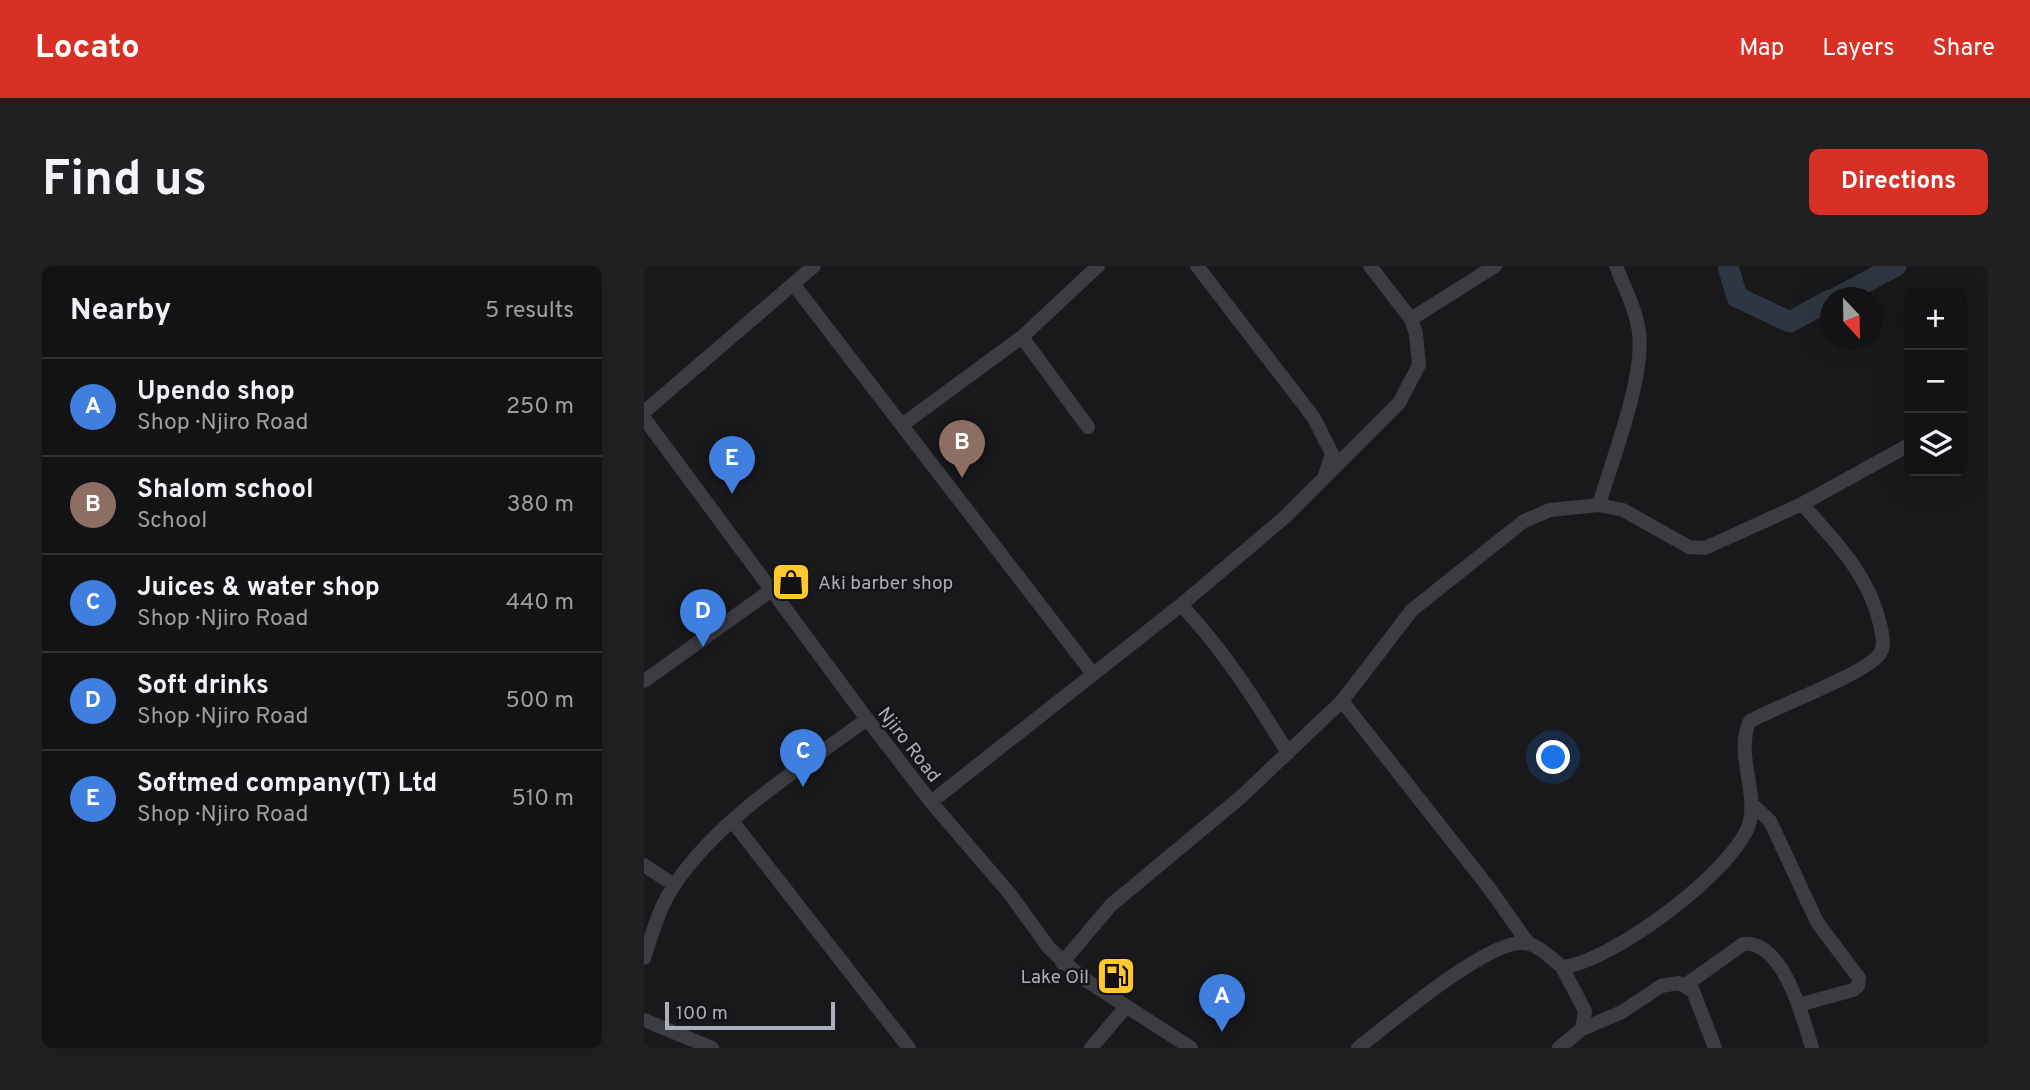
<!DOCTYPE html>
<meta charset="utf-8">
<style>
:root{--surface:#131315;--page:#202022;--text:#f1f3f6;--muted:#9d9ea0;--line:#323234;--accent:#d93025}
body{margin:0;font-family:Overpass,sans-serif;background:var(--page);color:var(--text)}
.controls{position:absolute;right:21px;top:21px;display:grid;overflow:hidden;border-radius:10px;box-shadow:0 7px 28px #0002}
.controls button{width:63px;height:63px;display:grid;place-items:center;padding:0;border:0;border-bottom:2px solid var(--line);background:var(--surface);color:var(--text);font:35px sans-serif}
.compass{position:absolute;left:1176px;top:21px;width:63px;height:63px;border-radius:50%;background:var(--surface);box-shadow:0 7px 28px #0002;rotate:158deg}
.scale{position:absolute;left:21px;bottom:18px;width:170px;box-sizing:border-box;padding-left:7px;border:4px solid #abafbc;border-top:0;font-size:19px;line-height:24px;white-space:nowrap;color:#abafbc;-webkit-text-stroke:5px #141417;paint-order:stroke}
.you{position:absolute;left:910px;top:492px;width:24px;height:24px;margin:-18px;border:5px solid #fff;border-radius:50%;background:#1a73e8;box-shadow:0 0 0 10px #1a73e833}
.badge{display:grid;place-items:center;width:46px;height:46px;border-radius:50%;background:var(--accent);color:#fff;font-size:23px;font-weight:700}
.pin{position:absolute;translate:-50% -58px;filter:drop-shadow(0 2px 4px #0008)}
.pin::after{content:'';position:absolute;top:37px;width:24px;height:21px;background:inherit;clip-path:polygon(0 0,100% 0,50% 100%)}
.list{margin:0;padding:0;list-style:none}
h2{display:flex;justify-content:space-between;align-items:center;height:91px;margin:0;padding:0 28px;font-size:30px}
h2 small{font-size:23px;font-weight:400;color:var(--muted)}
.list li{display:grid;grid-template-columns:46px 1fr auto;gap:21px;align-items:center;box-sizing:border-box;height:98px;padding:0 28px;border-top:2px solid var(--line)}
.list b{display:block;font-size:26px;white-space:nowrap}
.list p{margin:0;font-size:23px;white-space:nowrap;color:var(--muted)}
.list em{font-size:23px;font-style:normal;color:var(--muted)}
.icon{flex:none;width:38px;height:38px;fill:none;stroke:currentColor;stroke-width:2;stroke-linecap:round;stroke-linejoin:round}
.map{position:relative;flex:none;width:1344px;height:782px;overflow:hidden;border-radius:10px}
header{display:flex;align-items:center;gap:42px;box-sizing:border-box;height:98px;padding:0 35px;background:var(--accent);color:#fff}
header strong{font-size:33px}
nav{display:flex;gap:38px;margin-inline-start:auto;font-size:24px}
.intro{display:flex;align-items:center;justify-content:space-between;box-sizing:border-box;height:168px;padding:0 42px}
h1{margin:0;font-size:49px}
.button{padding:18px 32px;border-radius:10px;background:var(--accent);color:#fff;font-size:24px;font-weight:700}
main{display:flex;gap:42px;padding:0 42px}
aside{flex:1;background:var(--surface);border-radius:10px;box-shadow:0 7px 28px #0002}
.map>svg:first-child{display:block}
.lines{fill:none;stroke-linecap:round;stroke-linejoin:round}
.river{stroke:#2e3741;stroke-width:21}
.minor{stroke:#3c3c43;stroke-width:14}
.labels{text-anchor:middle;stroke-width:5;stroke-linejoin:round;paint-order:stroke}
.poi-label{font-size:19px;fill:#abafbc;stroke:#141417;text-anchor:start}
.street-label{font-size:19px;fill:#abafbc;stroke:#141417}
</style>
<header>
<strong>Locato</strong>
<nav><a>Map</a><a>Layers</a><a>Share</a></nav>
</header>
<div class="intro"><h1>Find us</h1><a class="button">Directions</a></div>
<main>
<aside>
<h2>Nearby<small>5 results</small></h2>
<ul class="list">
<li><span class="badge" style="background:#3f7fe0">A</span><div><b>Upendo shop</b><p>Shop · Njiro Road</p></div><em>250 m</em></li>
<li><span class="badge" style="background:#8d6e63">B</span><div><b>Shalom school</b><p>School</p></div><em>380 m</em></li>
<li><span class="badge" style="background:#3f7fe0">C</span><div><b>Juices &amp; water shop</b><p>Shop · Njiro Road</p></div><em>440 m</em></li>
<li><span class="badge" style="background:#3f7fe0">D</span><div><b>Soft drinks</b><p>Shop · Njiro Road</p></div><em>500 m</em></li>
<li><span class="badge" style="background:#3f7fe0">E</span><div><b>Softmed company(T) Ltd</b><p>Shop · Njiro Road</p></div><em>510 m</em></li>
</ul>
</aside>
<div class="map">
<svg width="1344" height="782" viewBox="0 0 1344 782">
<rect width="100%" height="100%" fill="#19191c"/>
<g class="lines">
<!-- river -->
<path class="river" d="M1084,0L1093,31L1146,56L1186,34
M1192,32L1252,0"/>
<!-- minor -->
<path class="minor" d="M553,0L670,152L688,188L681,209
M150,19L449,408
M767,53L851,0
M378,71L444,161
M0,146L170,0
M0,152L223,453L287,536L366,628L405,682L437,711L547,782
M258,159L378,71L454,0
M955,239C968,193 1001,112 995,66C992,43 980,21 972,0
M537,339C579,383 612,435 644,487
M0,415L129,323
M698,435L845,622L884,677
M287,536L537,339L641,251L755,137L775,99L772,68L767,53L726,0
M1108,538L1126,555L1173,656L1215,712L1214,720L1209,724L1154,739
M89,556L265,782
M0,599L30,619
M0,692C8,668 16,639 31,618C78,549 157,502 223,453
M418,697L467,639L598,530L698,435L768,344L880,255L906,244L955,239L979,244L1045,281L1061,282L1158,238L1265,179
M1043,718L1099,678C1139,674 1159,751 1168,782
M0,754L68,782
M938,763L978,746L1017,720L1035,717L1049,725L1071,782
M447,782L481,742
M714,782C746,757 839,678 877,677C892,676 907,692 918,701C965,698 1094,603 1106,555C1113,522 1091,486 1106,455C1134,440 1220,408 1235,389C1242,380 1238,368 1236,358C1225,309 1191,275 1158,238
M915,782L938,763L941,745L918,701"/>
</g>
<!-- icons -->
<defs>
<g id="shop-square" transform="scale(2.0125)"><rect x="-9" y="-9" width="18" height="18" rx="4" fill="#ffc92e" stroke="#141417"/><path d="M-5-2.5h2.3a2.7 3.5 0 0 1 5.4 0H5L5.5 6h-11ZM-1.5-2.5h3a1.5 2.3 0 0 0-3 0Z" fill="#111"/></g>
<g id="fuel-square" transform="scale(2.0125)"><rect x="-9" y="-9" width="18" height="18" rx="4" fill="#ffc92e" stroke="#141417"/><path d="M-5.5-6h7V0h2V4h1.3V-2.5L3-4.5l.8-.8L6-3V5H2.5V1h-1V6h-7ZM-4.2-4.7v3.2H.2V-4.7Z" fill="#111"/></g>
</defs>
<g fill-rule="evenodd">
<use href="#shop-square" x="147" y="316"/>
<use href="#fuel-square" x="472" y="710"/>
</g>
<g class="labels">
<!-- poi labels -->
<g class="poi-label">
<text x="174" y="323">Aki barber shop</text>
<text x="445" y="717" text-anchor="end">Lake Oil</text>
</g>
<!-- street labels -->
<g class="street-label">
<text transform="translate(266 478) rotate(52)" y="7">Njiro Road</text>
</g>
</g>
</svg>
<div class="controls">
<button>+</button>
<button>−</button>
<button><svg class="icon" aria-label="layers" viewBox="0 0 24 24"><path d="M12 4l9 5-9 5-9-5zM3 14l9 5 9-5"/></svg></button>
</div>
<svg class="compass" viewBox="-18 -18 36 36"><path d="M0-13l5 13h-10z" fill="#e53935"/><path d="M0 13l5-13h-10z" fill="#9d9ea0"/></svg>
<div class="scale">100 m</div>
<div class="you"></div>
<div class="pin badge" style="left:578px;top:766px;background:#3f7fe0">A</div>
<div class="pin badge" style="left:318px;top:212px;background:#8d6e63">B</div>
<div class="pin badge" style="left:159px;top:521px;background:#3f7fe0">C</div>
<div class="pin badge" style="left:59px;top:381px;background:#3f7fe0">D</div>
<div class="pin badge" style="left:88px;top:228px;background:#3f7fe0">E</div>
</div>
</main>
